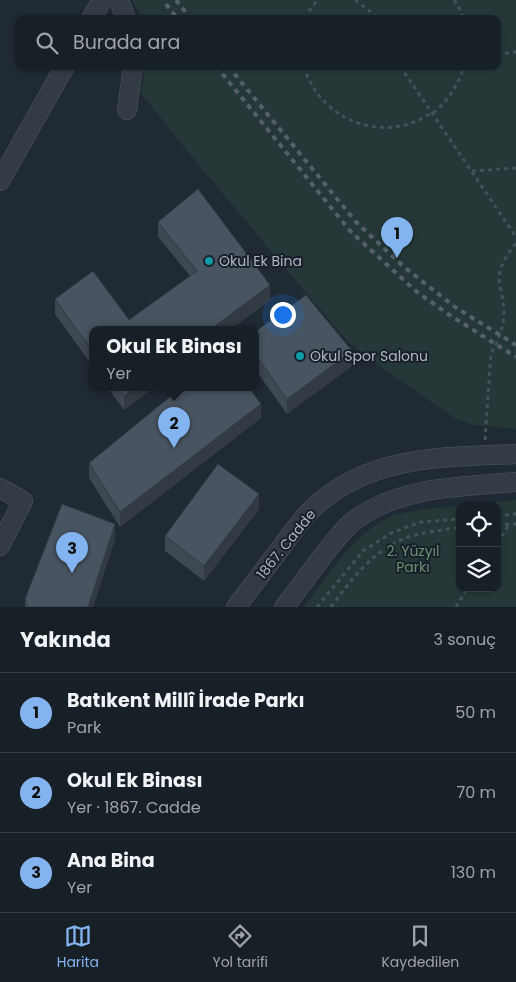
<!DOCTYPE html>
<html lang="tr">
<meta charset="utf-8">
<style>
:root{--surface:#182027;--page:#252d33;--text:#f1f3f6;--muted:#9fa3a7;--line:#363e44;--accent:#83b4f0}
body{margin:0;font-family:Poppins,sans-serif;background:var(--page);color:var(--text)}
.controls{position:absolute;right:15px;bottom:15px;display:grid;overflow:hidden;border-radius:10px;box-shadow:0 1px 4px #0004}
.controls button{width:45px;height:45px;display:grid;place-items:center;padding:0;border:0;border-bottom:1px solid var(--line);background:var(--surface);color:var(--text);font:25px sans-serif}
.you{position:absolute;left:282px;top:314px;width:18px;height:18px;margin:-12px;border:4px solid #fff;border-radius:50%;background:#1a73e8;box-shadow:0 0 0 8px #1a73e833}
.badge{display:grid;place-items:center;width:32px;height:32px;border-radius:50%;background:var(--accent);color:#111;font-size:16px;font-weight:700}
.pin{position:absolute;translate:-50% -41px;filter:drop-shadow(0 1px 2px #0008)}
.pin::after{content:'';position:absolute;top:26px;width:18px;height:15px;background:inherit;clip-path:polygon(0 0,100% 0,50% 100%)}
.popup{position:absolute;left:89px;top:326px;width:170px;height:65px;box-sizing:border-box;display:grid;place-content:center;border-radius:10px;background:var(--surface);filter:drop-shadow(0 1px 4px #0005);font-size:16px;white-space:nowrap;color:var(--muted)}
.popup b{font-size:19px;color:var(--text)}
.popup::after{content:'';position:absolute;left:50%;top:100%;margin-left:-10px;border:10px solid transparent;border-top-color:var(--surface)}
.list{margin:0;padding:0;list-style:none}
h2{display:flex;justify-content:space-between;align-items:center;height:65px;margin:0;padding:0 20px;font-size:21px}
h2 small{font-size:16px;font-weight:400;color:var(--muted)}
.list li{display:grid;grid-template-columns:32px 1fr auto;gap:15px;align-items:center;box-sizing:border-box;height:80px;padding:0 20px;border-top:1px solid var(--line)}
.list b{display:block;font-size:19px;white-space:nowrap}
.list p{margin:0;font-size:16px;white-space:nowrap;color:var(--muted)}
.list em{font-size:16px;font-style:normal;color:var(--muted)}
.icon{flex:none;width:28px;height:28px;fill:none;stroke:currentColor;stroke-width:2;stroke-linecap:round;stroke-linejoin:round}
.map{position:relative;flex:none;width:516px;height:607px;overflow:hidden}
.search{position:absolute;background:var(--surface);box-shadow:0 1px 4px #0004;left:15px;right:15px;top:15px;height:55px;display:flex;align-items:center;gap:12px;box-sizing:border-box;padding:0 18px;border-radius:10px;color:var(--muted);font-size:19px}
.sheet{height:305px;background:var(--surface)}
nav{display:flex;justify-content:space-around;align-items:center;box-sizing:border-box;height:70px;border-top:1px solid var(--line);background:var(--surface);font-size:14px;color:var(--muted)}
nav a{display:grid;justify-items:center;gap:2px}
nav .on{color:var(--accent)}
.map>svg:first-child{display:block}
.green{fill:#253837}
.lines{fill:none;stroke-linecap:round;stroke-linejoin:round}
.minor-casing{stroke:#515963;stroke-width:20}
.path{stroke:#415355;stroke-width:3;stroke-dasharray:4 4;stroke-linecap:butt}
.minor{stroke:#333b45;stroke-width:19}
.rail{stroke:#55606c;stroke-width:4;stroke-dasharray:5 5;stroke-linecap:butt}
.wall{fill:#3e4853}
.shaded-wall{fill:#323b43}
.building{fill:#485460;stroke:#323b43}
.culture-dot{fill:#0f9aa8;stroke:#192029;stroke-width:2}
.labels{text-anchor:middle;stroke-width:4;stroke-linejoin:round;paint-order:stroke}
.poi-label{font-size:14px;fill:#adb6c2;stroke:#192029;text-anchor:start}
.street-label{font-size:14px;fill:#adb6c2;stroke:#192029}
.park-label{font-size:14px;fill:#67906e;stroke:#192029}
</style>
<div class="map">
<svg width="516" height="607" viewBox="0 0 516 607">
<rect width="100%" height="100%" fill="#202a34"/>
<!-- green -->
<path class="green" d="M132,0H516V429L475,425L456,419L385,370L347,341L207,175L141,93L145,66H497V19H142Z
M516,500V607H304C327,576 357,528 395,515C416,509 438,508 460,506V588H497V506H460Z"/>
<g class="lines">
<!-- minor casing -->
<g class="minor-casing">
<path id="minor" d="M119,0L126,19
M91,19L102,0
M127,110L133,66
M0,181L65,66
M0,488L23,501L0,546
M236,607C251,588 265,568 280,549C290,536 299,522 311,510C367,455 443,457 516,454
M284,607C297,591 309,574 321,558C331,546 340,533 351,523C397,486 460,487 516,482"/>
</g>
<!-- path -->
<path class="path" d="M355,0L380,19
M454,0L462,13L463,19
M307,19L308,13L317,0
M497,54L516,52
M304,66C318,118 380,144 426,116C430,114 435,112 439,108C452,96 458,82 465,66
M400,66L516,237
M472,171L516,168
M485,440L491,353C501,337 506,320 503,301C502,294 499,285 499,278C500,264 508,254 516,243
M497,516L516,514
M497,525L516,524
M497,543L509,525
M317,607L363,551L393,532L421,522L460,519
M331,607C351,580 371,553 403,539C417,533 444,530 460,527
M456,607L468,588"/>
<!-- minor -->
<use href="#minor" class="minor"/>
<!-- rail -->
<path class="rail" d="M176,0L191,19
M166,4L178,19
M216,66L351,232L417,292L448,314L516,357
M228,66L356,222L404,267L455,307L516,345"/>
</g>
<!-- wall -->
<path class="wall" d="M158,222L270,300L231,329H93V367L55,314V299L129,320L190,276L158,237Z
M255,332L352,366L287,414L255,369Z
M107,387H155L124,410Z
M261,418L120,527L89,478V463Z
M259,509L204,581L165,551V536Z
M115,539L93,607H25V599Z"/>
<!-- shaded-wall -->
<path class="shaded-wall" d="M270,285V300L231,329H211Z
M352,351V366L287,414V399Z
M135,387H155L124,410V396Z
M261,404V418L120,527V512Z
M259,494V509L204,581V566Z
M115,524V539L93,607H88Z"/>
<!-- building -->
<path class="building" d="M198,189L270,285L211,329H93V352L55,299L93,271L129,320L197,271L158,222Z
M306,295L352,351L287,399L255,354V332Z
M118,387H135L124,396Z
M182,387H248L261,404L120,512L89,463Z
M218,464L259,494L204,566L165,536Z
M62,504L115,524L88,607H28L25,599Z"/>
<!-- markers -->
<g class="culture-dot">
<circle cx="209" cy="261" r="5"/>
<circle cx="300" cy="356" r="5"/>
</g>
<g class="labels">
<!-- poi labels -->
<g class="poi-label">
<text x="219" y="266">Okul Ek Bina</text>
<text x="310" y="361">Okul Spor Salonu</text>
</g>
<!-- street labels -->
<g class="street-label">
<text transform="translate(286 544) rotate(-51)" y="5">1867. Cadde</text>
</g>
<!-- park labels -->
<g class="park-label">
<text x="413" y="556">2. Yüzyıl<tspan x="413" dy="16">Parkı</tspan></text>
</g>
</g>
</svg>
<div class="controls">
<button><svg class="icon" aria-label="locate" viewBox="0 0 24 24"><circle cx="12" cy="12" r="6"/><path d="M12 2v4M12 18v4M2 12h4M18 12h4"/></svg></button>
<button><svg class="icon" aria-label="layers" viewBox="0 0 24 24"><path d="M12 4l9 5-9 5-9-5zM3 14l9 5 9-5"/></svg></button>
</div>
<div class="you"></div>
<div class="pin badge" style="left:397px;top:258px">1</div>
<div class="pin badge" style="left:174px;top:448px">2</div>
<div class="popup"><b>Okul Ek Binası</b>Yer</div>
<div class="pin badge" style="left:72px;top:573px">3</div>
<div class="search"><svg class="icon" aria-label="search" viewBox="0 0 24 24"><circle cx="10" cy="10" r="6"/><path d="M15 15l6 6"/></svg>Burada ara</div>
</div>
<section class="sheet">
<h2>Yakında<small>3 sonuç</small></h2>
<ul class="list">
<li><span class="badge">1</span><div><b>Batıkent Millî İrade Parkı</b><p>Park</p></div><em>50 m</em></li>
<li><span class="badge">2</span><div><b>Okul Ek Binası</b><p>Yer · 1867. Cadde</p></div><em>70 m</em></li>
<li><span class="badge">3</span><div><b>Ana Bina</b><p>Yer</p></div><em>130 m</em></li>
</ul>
</section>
<nav>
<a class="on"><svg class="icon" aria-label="map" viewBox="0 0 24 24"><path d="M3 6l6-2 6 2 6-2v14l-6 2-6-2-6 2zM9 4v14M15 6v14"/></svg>Harita</a>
<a><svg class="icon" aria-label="directions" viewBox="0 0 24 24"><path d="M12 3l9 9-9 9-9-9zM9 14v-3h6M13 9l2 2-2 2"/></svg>Yol tarifi</a>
<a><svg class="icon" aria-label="saved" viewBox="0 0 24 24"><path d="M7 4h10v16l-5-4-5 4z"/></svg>Kaydedilen</a>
</nav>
